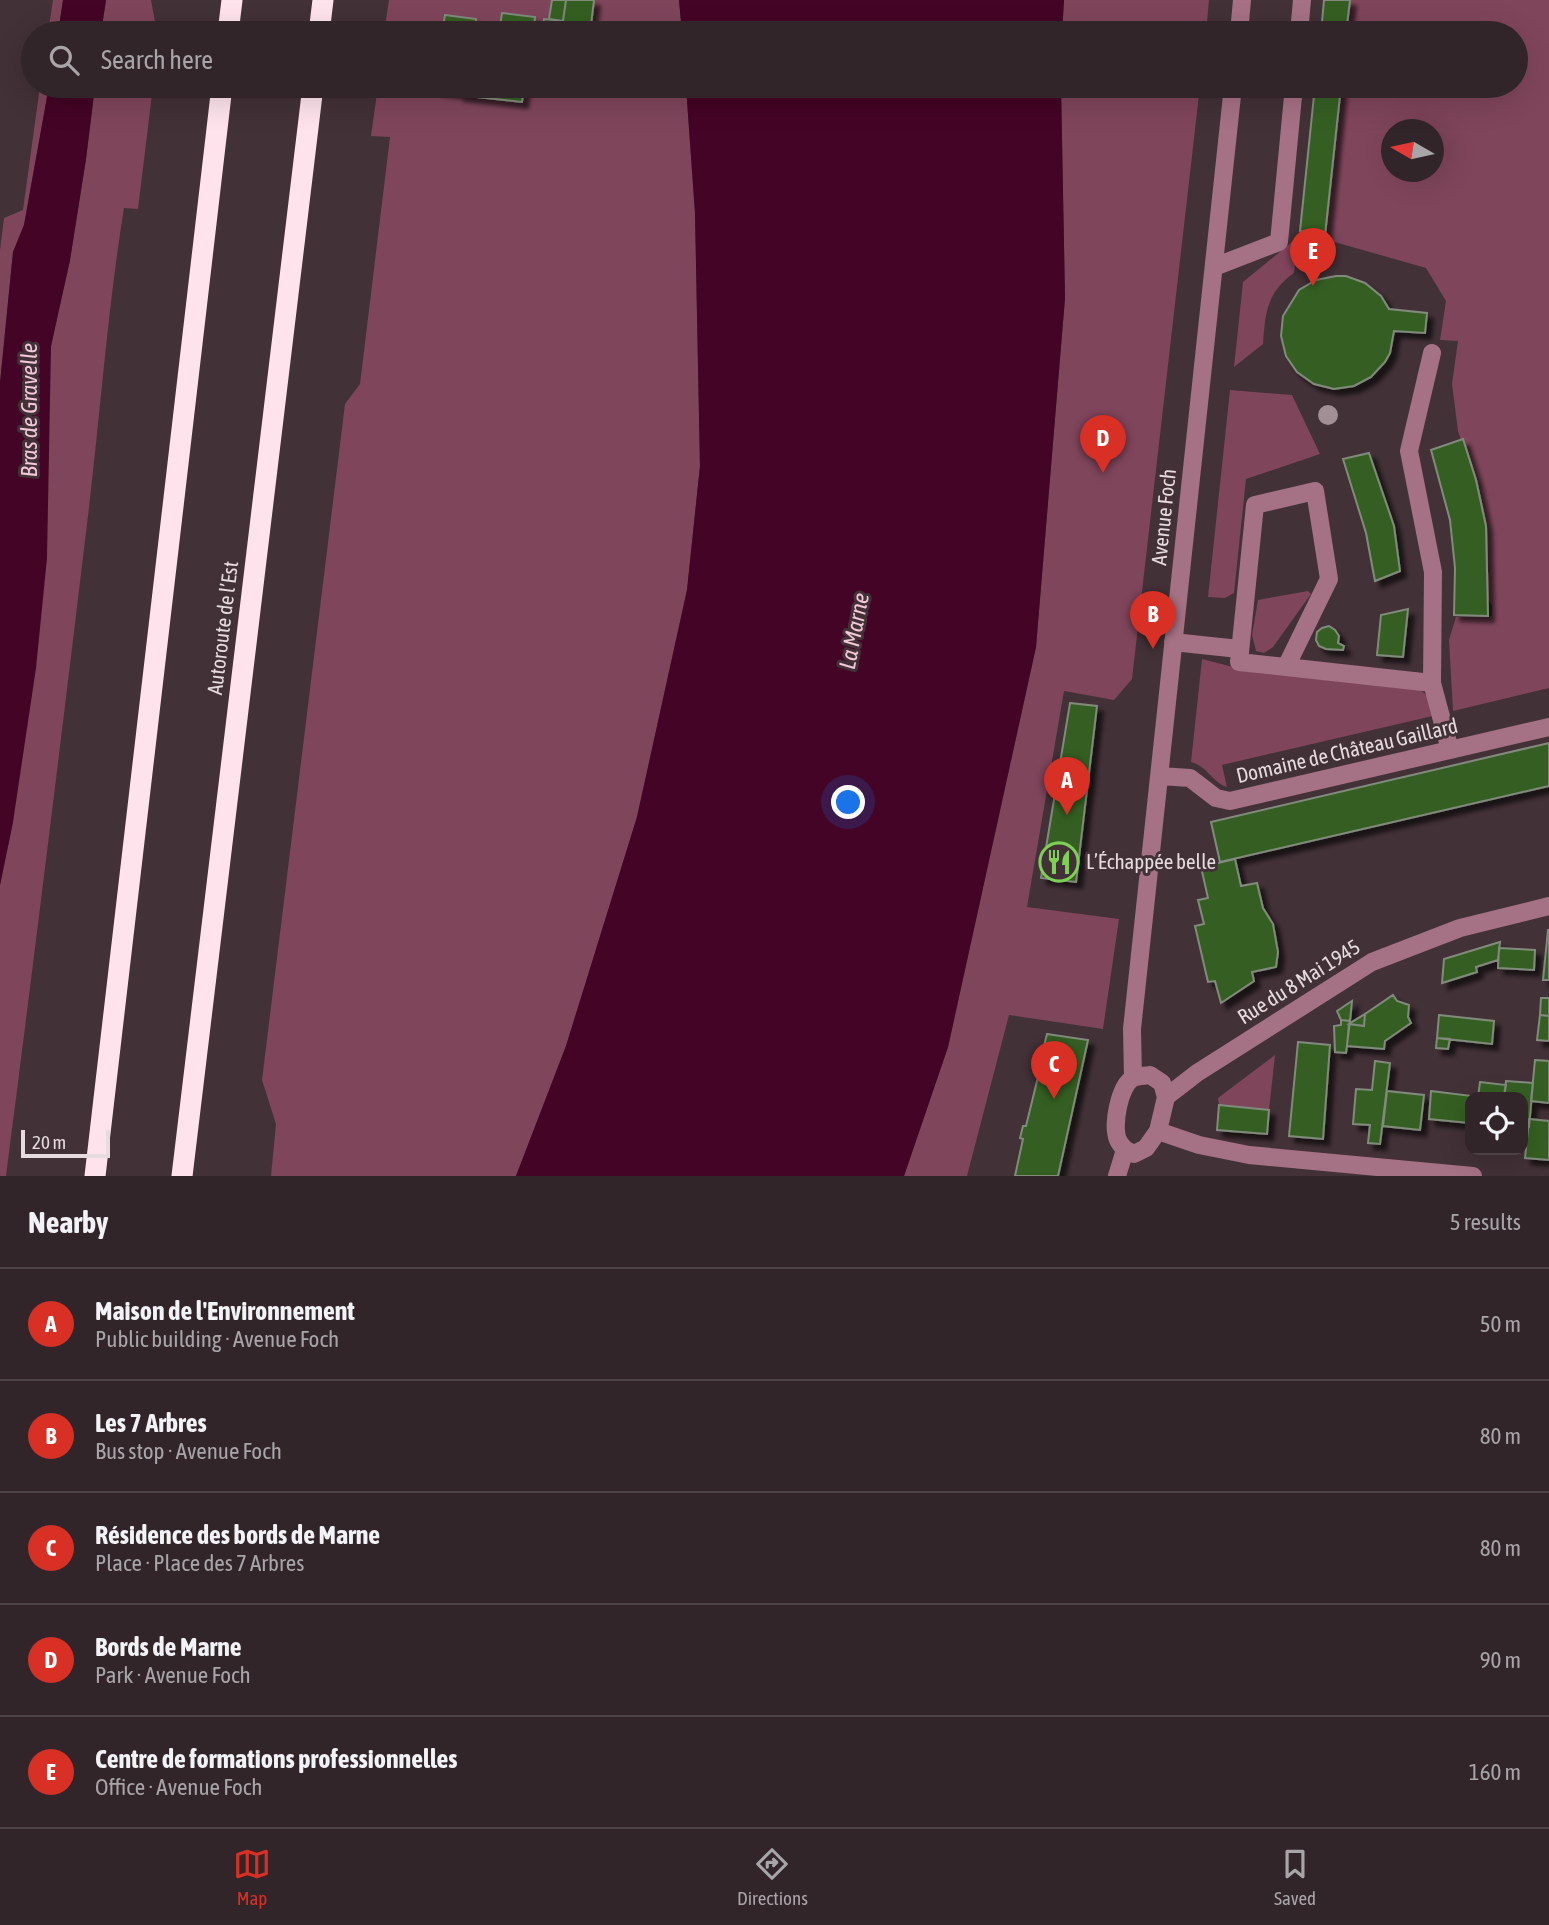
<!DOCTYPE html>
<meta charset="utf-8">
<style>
:root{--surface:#322529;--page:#3a2d31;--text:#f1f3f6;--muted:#a8a5a8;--line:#4d4246;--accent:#d93025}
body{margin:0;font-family:"Asap Condensed",sans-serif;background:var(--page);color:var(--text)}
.controls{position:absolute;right:21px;bottom:21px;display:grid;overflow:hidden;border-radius:14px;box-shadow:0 7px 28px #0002}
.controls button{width:63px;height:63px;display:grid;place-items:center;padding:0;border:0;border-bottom:2px solid var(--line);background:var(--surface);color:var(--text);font:35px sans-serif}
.compass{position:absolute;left:1381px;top:119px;width:63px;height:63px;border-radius:50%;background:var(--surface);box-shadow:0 7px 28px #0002;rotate:279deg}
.scale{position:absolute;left:21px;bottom:18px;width:89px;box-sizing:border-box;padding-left:7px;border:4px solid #e6dbde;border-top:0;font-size:19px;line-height:24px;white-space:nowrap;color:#e6dbde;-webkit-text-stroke:5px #423137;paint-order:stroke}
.you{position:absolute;left:849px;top:803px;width:24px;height:24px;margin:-18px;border:5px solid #fff;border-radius:50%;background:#1a73e8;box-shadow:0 0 0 10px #1a73e833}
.badge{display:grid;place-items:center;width:46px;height:46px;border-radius:50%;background:var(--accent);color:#fff;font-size:23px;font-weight:700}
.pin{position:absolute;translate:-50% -58px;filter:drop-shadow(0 2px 4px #0008)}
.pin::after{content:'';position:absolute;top:37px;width:24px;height:21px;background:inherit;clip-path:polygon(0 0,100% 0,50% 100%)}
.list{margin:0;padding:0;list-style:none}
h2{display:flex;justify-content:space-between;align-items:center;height:91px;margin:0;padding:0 28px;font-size:30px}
h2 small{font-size:23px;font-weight:400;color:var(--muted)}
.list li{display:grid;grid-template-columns:46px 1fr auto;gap:21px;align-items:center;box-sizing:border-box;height:112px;padding:0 28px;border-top:2px solid var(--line)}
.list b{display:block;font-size:26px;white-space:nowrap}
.list p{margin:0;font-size:23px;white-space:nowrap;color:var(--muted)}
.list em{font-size:23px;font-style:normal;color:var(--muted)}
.icon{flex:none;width:38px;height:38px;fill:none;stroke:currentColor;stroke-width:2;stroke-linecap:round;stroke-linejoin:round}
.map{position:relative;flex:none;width:1549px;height:1176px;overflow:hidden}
.search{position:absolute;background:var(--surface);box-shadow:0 7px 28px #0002;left:21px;right:21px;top:21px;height:77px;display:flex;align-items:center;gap:18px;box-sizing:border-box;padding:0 24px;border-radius:38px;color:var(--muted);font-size:26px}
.sheet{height:651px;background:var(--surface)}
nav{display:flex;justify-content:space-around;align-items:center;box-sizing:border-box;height:98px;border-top:2px solid var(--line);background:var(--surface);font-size:19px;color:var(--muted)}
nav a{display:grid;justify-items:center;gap:4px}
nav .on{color:var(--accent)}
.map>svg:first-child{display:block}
.green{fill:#7f455b;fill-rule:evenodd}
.water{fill:#440425}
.building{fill:#365e24;stroke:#808b7b;stroke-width:2;filter:url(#shadow)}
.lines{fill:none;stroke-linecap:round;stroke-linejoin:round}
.minor{stroke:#a57184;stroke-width:18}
.highway{stroke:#fee3ec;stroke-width:21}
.tree{fill:#a28e95}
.labels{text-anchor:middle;stroke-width:6;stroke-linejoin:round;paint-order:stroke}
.street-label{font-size:21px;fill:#e6dbde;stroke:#423137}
.poi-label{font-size:21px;fill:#e6dbde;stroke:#423137;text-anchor:start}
.water-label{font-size:23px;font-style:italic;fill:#f3c9d7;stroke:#423137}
</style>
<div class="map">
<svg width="1549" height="1176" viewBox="0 0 1549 1176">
<defs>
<filter id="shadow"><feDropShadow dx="6" dy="6" stdDeviation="2" flood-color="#0009"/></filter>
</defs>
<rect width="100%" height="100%" fill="#423137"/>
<!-- green -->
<path class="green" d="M53,0H63L58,33H48Z
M106,0H151L157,33H101Z
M389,0H679L682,33H384Z
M1064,0H1209L1206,33H1062Z
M1344,0H1549V688L1453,711L1449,640L1456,617L1492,616V605L1488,600L1486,526L1479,494L1458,431L1452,384L1458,341L1440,340L1446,301L1426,268L1310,235L1332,86H1516V33H1339ZM1392,130H1434V172H1392Z
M40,86H49L24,225L13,252L0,383V250L4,218L23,210Z
M95,86H153L138,209L124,208C107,313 100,419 87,524C61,741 34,959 6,1176H0V885L13,822L51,346L70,260L86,159Z
M378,86H686L695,213L700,466L687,590L637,817L566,1046L516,1176H271L276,1124L262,1080L345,404L360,384L390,137L371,136Z
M1061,86H1200L1132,679L1114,700L1064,691L1027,907L1119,919L1103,1029L1009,1015L967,1176H904L948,1047L1036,647L1065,298Z
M1298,237L1294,273C1267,292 1265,313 1263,344L1234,367L1243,282Z
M1230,390L1292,395L1320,454L1246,479L1234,593L1225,598L1208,597Z
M1308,591L1311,594L1273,647L1264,653L1256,651L1252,635L1258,600Z
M1202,659L1237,668L1417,688L1431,698L1437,715L1222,765L1227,787C1212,782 1207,766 1191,762Z
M1275,1055L1269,1110L1219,1105L1218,1098Z"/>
<!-- water -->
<path class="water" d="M63,0H106L101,33H58Z
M679,0H1064L1062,33H682Z
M49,86H95L86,159L70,260L51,346L47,558L36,668L13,822L0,885V383L13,252L24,225Z
M686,86H1061L1065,298L1036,647L948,1047L904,1176H516L566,1046L637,817L687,590L700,466L695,213Z"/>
<!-- building -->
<path class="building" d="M552,0H566L563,21L549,19Z
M566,0H594L590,33H543L544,19L563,21Z
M1324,0H1350L1346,33H1321Z
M502,13L535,17L533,33H499Z
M445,15L476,19L474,33H442Z
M434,86H524L522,102L458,95L459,93L434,89Z
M1315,86H1341L1325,235L1300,231Z
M1336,276H1346L1365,283L1381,296L1389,309L1427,313L1425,333L1394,331L1390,353L1385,362L1371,377L1354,386L1334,389L1314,384L1297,372L1286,356L1281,336L1283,316L1299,290L1316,280Z
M1463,439L1476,480L1486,526L1488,616L1454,615L1455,568L1450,520L1431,450Z
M1369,453L1394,526L1400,571L1375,581L1366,533L1343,459Z
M1408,609L1403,657L1377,655L1381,615Z
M1329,626L1335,630L1339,636L1338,643L1344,646L1343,650L1326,649L1319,646L1316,640L1317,632L1322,628Z
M1070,703L1097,706L1076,882L1041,878Z
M1549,743V786L1220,862L1211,822Z
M1235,859L1241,886L1257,883L1263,908L1273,924L1278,952L1276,967L1252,972L1254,981L1221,1003L1215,981L1208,982L1195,926L1204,924L1198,900L1208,898L1201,867Z
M1548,930H1549V980H1543Z
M1500,942L1498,960L1476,967L1477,972L1442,983L1444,959Z
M1499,948L1535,950L1534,970L1498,968Z
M1393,995L1397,1001L1409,1005L1408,1017L1411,1023L1385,1041L1384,1049L1347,1046L1349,1024L1364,1026L1365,1014Z
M1541,998H1549V1016L1540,1015Z
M1352,1001L1350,1021L1341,1020L1337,1011Z
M1365,1014L1364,1026L1349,1024Z
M1439,1015L1494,1021L1492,1044L1437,1038Z
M1540,1015L1549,1016V1041L1537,1040Z
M1341,1020L1350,1021L1346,1053L1335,1052L1334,1026L1341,1025Z
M1047,1034L1088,1040L1058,1176H1015L1023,1139L1020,1138L1023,1126H1026L1039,1073L1035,1072L1038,1061L1040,1062Z
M1437,1038L1450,1039L1448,1049L1436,1048Z
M1298,1042L1330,1045L1323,1139L1289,1136Z
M1535,1060L1549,1061V1103L1531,1101Z
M1375,1061L1390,1063L1380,1144L1368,1143L1370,1125L1353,1124L1356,1089L1372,1090Z
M1506,1081L1533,1083L1529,1127H1523V1097H1504Z
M1480,1082L1506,1085L1504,1097H1478Z
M1387,1091L1424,1095L1420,1130L1383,1126Z
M1431,1091L1472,1096L1469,1123L1429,1119Z
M1219,1105L1269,1110L1267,1134L1217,1130Z
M1529,1119L1549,1121V1160L1525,1158Z"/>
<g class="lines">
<!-- minor -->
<path class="minor" d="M1239,33L1242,0
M1299,33L1302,0
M1214,267L1279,242L1294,86
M1432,353L1409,451L1433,572L1432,683L1450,750
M1315,491L1329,579L1286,667L1239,662L1255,505Z
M1173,642L1239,649
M1286,667L1432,683
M1160,776L1190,778L1216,798L1230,801L1549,727
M1150,1075L1162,1083L1166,1097L1158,1131L1146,1148L1134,1154C1127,1151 1122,1148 1118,1140C1112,1126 1119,1086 1133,1078C1137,1076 1145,1076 1150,1075Z
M1133,1078L1132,1029L1233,86
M1166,1097L1197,1073L1372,962L1460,928L1549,906
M1158,1131L1199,1145L1249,1155L1473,1176
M1117,1176L1125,1150"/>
<!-- highway -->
<path class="highway" d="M228,33L232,0
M319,33L323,0
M95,1176L222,86
M182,1176L313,86"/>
</g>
<!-- trees -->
<circle class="tree" cx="1328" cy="415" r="10"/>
<!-- icons -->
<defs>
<g id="restaurant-ring" transform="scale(2.0125)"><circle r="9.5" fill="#423137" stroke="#7cd154" stroke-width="1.5"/><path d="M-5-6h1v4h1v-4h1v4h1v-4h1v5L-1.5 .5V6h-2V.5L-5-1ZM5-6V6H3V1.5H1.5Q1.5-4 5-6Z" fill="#7cd154"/></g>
</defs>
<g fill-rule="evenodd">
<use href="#restaurant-ring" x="1059" y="862"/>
</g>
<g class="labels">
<!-- street labels -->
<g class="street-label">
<text transform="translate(1164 517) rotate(-84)" y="7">Avenue Foch</text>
<text transform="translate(223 628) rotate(-83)" y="7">Autoroute de l’Est</text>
<text transform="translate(1347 751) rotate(-13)" y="7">Domaine de Château Gaillard</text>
<text transform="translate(1299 982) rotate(-32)" y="7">Rue du 8 Mai 1945</text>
</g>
<!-- poi labels -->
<g class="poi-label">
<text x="1086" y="869">L’Échappée belle</text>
</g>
<!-- water labels -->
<g class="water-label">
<text transform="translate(29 410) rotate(-90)" y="8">Bras de Gravelle</text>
<text transform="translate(854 631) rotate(-79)" y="8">La Marne</text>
</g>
</g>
</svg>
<div class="controls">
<button><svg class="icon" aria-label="locate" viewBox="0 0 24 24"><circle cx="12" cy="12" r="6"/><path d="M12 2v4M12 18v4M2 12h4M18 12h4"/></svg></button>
</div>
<svg class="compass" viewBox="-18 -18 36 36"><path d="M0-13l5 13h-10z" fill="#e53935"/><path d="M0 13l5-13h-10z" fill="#a8a5a8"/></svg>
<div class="scale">20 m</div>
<div class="you"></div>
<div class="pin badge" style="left:1067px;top:815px">A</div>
<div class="pin badge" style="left:1153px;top:649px">B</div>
<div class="pin badge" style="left:1054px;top:1099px">C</div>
<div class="pin badge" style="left:1103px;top:473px">D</div>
<div class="pin badge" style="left:1313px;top:286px">E</div>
<div class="search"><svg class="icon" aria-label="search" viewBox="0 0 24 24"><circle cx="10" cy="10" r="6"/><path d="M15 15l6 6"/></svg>Search here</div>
</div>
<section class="sheet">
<h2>Nearby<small>5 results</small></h2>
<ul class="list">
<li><span class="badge">A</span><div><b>Maison de l'Environnement</b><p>Public building · Avenue Foch</p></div><em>50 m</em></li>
<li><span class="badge">B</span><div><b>Les 7 Arbres</b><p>Bus stop · Avenue Foch</p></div><em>80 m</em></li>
<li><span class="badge">C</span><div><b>Résidence des bords de Marne</b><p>Place · Place des 7 Arbres</p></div><em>80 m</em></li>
<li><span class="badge">D</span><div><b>Bords de Marne</b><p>Park · Avenue Foch</p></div><em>90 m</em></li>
<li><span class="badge">E</span><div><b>Centre de formations professionnelles</b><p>Office · Avenue Foch</p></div><em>160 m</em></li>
</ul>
</section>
<nav>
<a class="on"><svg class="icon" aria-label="map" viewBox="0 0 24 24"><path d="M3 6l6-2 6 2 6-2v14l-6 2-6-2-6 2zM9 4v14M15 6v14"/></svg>Map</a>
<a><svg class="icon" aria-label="directions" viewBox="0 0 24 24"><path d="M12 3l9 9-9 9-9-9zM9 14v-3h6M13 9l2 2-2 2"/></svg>Directions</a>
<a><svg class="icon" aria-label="saved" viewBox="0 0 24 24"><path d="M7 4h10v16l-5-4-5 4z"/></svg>Saved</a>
</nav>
